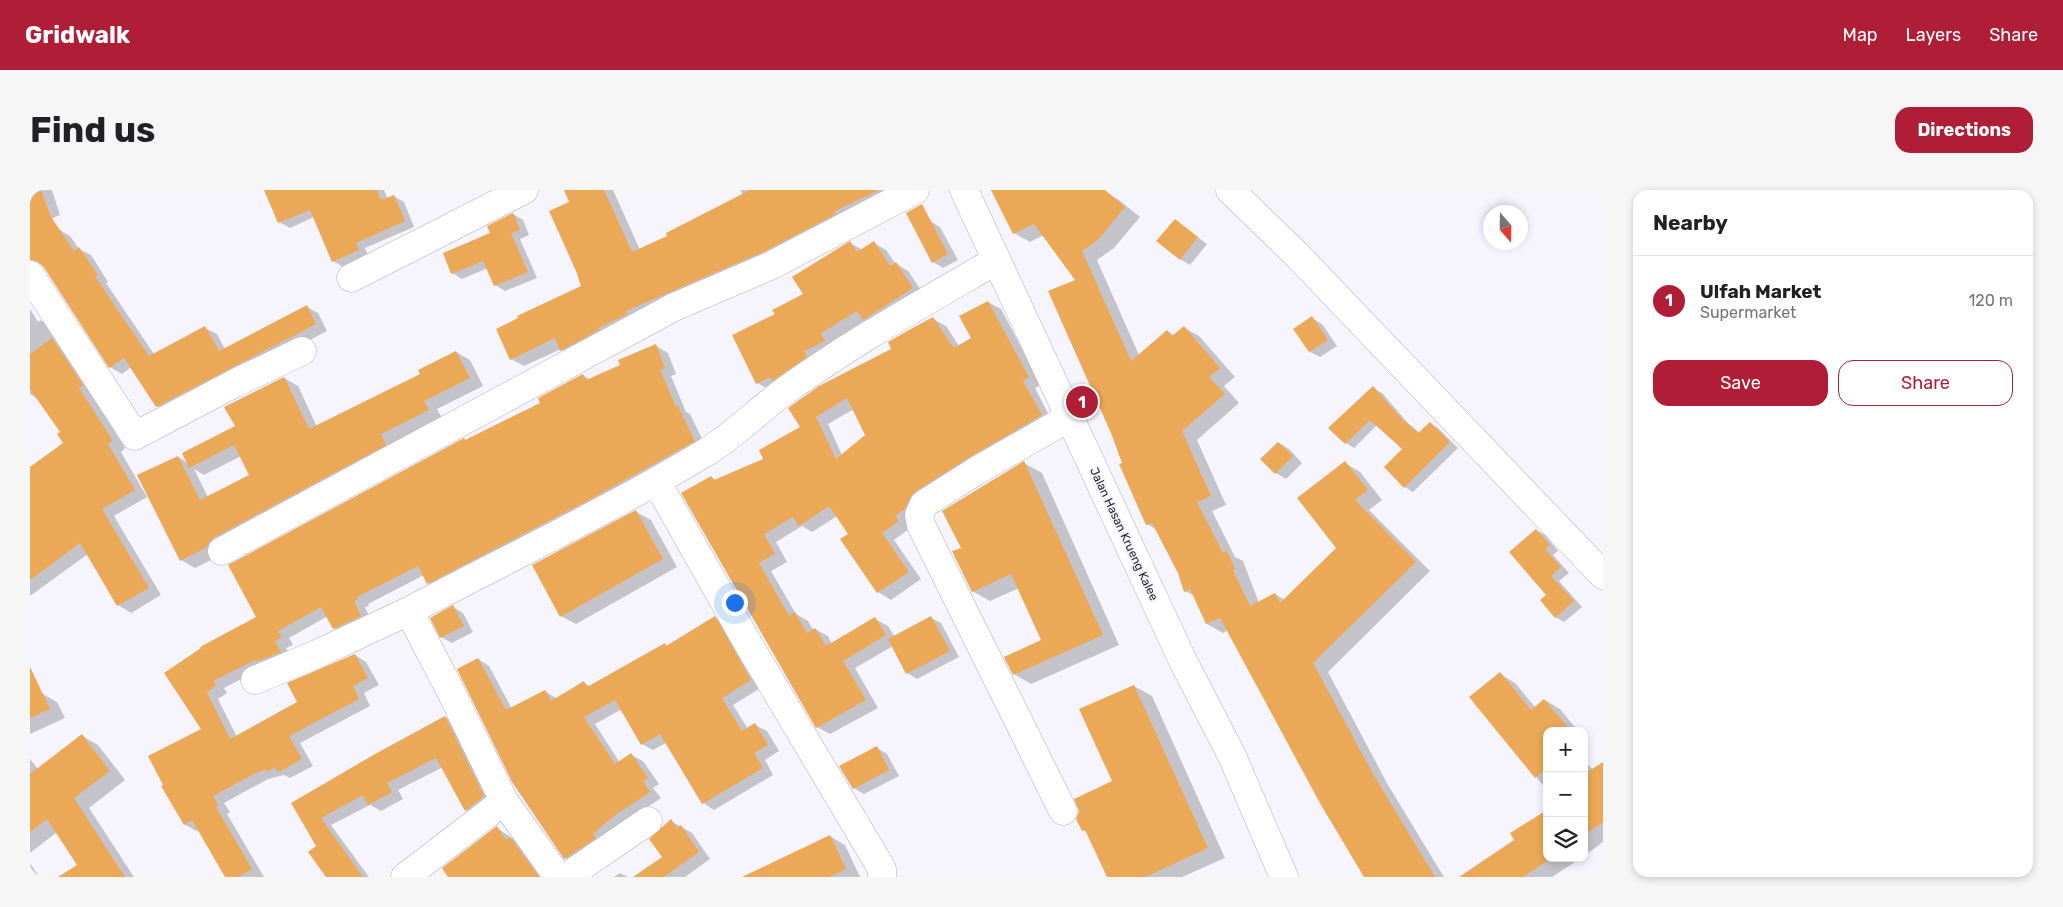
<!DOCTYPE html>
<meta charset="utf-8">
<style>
:root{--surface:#fff;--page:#f6f6f6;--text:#202124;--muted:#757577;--line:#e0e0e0;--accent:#b01d36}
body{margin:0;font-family:Rubik,sans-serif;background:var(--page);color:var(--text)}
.controls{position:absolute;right:15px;bottom:15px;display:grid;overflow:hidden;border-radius:10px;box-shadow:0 2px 8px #0003}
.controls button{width:45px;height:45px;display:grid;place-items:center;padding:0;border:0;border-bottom:1px solid var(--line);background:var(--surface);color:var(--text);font:25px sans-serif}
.compass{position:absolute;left:1453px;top:15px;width:45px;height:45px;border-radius:50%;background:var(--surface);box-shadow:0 2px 8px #0003;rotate:160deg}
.you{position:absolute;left:704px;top:412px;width:18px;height:18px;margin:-12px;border:4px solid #fff;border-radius:50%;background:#1a73e8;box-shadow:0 0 0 8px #1a73e833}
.badge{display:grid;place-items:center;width:32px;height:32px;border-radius:50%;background:var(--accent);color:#fff;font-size:16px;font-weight:700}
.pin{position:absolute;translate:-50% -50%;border:2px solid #fff;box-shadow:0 1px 5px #0006}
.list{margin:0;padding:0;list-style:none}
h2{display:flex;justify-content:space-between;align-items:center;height:65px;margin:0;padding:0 20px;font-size:21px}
h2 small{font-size:16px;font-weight:400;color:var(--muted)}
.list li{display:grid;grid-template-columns:32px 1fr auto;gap:15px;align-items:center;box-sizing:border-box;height:90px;padding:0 20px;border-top:1px solid var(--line)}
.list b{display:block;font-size:19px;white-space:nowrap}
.list p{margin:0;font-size:16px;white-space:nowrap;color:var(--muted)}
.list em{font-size:16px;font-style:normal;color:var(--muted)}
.actions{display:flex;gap:10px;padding:15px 20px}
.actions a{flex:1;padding:11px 0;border:1px solid var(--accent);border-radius:15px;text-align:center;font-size:18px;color:var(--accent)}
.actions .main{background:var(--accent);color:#fff}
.icon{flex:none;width:28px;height:28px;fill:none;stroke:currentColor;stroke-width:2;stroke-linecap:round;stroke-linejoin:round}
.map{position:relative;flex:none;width:1573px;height:687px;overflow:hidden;border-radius:15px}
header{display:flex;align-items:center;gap:30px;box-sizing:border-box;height:70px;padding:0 25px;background:var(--accent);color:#fff}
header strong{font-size:24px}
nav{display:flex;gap:28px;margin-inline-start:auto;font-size:18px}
.intro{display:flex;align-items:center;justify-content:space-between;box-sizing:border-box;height:120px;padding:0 30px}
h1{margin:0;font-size:35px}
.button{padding:12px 22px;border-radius:15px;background:var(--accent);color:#fff;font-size:18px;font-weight:700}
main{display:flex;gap:30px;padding:0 30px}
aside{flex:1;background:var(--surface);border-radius:15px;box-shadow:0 2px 8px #0003}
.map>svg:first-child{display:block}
.shadow{fill:#0003;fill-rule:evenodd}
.building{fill:#eba957;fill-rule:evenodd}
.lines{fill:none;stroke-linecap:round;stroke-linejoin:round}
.minor-casing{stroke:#b3aec3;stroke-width:29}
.minor{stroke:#fff;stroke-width:28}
.labels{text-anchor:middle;stroke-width:5;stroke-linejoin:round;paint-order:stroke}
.street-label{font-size:12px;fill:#292730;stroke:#f6f4fd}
</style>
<header>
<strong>Gridwalk</strong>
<nav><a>Map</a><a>Layers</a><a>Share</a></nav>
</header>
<div class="intro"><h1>Find us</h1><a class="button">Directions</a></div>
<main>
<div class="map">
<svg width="1573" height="687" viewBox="0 0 1573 687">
<rect width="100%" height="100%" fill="#f6f4fd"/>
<!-- shadow -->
<path class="shadow" d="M0,0H22L30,25L0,38Z
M235,0H354L358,9L363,6L374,12L384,37L335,58L338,66L313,77L303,71L284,27L260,38L249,32Z
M535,0H583L610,60L639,46L713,5L710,0H878L544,167L531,159L494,176L481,169L552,97L541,13Z
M961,0H1073L1089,10L1110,27L1084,58L1067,70L1109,165L1137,141L1145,146L1154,138L1169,146L1205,187L1194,196L1209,213L1167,250L1196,315L1182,321L1205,367L1213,371L1229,413L1245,404L1255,410L1308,358L1315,273L1330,282L1352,310L1339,320L1400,381L1298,482L1358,595L1414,687H1335L1198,440L1193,443L1177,434L1164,406L1155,401L1149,383L1127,340L1117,334L1094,273L1046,90L1014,45L1000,52L984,43Z
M483,24L493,30L499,45L490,49L507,88L475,101L465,95L458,78L432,89L422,83Z
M1145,30L1177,54L1160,75L1150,69Z
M900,31L910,37L928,70L913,78L903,72Z
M28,39L40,46L49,59L61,65L78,92L76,93L124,164L175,138L187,144L195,159L277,117L288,123L297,141L139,223L127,216L101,177L92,184L80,177L14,76L0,69V57Z
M820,53L833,60L844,53L856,60L865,73L878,81L895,106L847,137L836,130L803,151L807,158L740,200L727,193L746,125L775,105Z
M958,112L971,119L1011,195L1005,198L1023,233L864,350L891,389L861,410L848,402L819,344L807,326L782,342L772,336L746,352L757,372L741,381L766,424L778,431L783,440L785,439L798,446L802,454L845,429L858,436L865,447L901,428L911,433L929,467L887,489L877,483L863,456L825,478L848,518L800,544L787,537L681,287L686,290L735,269L863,160L903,129L916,136L929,156L942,148ZM824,219L836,245L812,265L798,234Z
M0,119L8,132L10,130L23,138L65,203L62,205L95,258L91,262L117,307L84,326L131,405L101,423L88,415L58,364L0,406V277L35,253L32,242L9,210L0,204Z
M1282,128L1292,134L1307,156L1290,167L1280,162Z
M626,156L638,163L646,184L641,186L656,222L660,224L676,257L410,400L398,393L394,385L338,414L339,416L335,417L342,433L316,445L304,438L298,426L259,448L263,455L256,458L262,469L236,476L194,498L197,503L188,509L207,547L269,512L325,465L336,472L349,495L334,503L340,516L270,553L283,576L260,588L254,585L238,589L194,613L200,622L197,624L234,687H196L169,640L166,641L154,634L172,540L135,483L228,428L434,249L437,251L512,214L553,185L560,190L592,176Z
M426,162L440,170L453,196L407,219L412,228L364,252L369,263L191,365L165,378L151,370L148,267L158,273L207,237L254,188L268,196L287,237L392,185ZM211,266L220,286L178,307L164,279L174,285Z
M1343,198L1352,203L1377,232L1390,243L1400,233L1408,238L1428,258L1383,302L1375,297L1374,259L1347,235L1324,258L1316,253Z
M1249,253L1259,259L1272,273L1256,289L1246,283Z
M994,273L1012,283L1089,455L1001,494L984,484L1012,450L989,398L960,411L942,401L933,358Z
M606,322L621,330L647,377L546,434L531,426Z
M1506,340L1515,345L1528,361L1523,365L1539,383L1529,391L1552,417L1534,432L1525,427L1518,405Z
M423,417L433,423L443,442L422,453L411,447Z
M685,428L696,434L732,497L703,515L718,539L725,535L737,541L749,561L735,570L743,585L684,620L673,613L636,553L623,560L612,554L592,519L565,534L590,573L601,565L613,571L629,594L623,598L631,608L597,631L547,675L535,668L483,591L448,469L459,476L482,519L515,501L526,508L554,493L560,496L635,455L638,456Z
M1470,484L1485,493L1506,518L1515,510L1530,519L1548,541H1517V600L1440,507Z
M1104,496L1122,506L1195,668L1152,687H1079L1059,644L1053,640L1084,592Z
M11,503L27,512L35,528L0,544V508Z
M415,527L427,534L465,612L448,627L436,620L413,577L368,600L373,609L351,621L340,615L301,635L339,687H298L288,656L263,614Z
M52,546L68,555L95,590L59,618L104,687H30L49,675L27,642L0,663V569L8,579Z
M847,558L857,564L869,586L834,604L824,598Z
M1554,570L1563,580L1573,573V652L1554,666Z
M641,631L662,643L680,669L655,687H605L633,668Z
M467,638L492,655L515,687H420Z
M800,646L815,655L830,687H730Z
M1517,668H1551L1522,687H1432Z
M0,673L9,687H0Z
M590,683L598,687H584Z"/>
<!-- building -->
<path class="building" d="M0,0H11L21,27L44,61L49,57L68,85L65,86L119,166L175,136L189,161L277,115L286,134L126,217L94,168L79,178L13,76L7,71L0,70Z
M234,0H347L351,10L364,5L375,31L326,53L329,60L302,72L280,20L248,33Z
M534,0H574L602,62L637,46L636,43L720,0H849L805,21L806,24L735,61L596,121L598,124L568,138L569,140L530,161L525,148L480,170L466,139L488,128L487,126L551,96L546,81L519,21L539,12Z
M961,0H1075L1095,17L1068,50L1052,61L1101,171L1137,140L1142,146L1154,136L1190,178L1179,187L1195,204L1152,241L1181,306L1167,312L1193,363L1197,361L1205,379L1203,380L1220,416L1245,403L1250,413L1306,358L1267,308L1315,271L1338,300L1325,310L1386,372L1283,473L1343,584L1405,687H1334L1291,615L1190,428L1176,434L1160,399L1154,402L1148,383L1122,333L1116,335L1089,274L1092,273L1081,243L1018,101L1045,90L1004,34L983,44Z
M892,14L918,64L902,73L876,23Z
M483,23L490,40L481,43L498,82L464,96L453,71L421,84L413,63L460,43L457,36Z
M1145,29L1168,47L1150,70L1126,51Z
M820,51L827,62L844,51L860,76L866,72L883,98L833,130L827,121L791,143L795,151L774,161L777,167L742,191L740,187L726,194L702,145L745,124L742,120L773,104L762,87Z
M958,111L999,187L993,191L1012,225L938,268L886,301L880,307L875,319L865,326L869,331L852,343L879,382L847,403L810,349L818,344L799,316L769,336L763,327L734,344L745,364L729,373L759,426L765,422L777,443L785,438L796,456L845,427L856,445L813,471L836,510L786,538L651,303L681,286L684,290L733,269L729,260L770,237L758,218L789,196L861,159L858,152L879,140L903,127L924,158L941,148L929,126ZM817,208L835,245L806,269L786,227Z
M1282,126L1298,150L1279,162L1263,139Z
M22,148L53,195L49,198L83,251L78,254L105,300L72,319L119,398L87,416L50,353L0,390V277L33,253L27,244L30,242L0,199V164Z
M626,154L635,178L630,180L646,217L648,216L665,251L557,311L397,394L388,376L327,407L328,409L324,411L331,426L303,439L291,417L248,441L252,448L245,451L251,462L226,472L225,470L183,491L186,496L177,502L200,549L267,512L257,493L325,464L338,488L323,496L329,509L259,546L272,569L248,582L245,577L236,582L235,579L226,583L183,606L189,616L186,617L222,679L208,687H195L162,630L154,635L131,596L133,595L118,566L171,539L134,483L171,458L170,457L226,427L198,375L434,248L435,250L510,213L508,208L551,185L553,184L556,190L590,175L588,170Z
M426,161L440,188L394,211L399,220L351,244L356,255L185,347L179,352L177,357L150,371L107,285L148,266L170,310L219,285L204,255L159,278L152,263L205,236L194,217L254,187L279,239L390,184L388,180Z
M1343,196L1369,226L1388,243L1400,232L1420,252L1374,298L1354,277L1372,259L1340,230L1315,254L1298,238Z
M1248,252L1263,266L1245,284L1230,269Z
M994,271L1073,445L983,485L974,467L1011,450L981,384L942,402L922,361L931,358L912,321Z
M606,320L633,369L530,427L502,375Z
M1506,339L1520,355L1515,359L1531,377L1521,386L1544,411L1525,428L1510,410L1516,405L1479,362Z
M423,415L434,436L410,448L400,428Z
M685,426L721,490L692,508L712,541L725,533L738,555L724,563L733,578L672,614L630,544L611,555L585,510L554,527L585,574L601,563L618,588L613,591L620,602L585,625L563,644L566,648L534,669L482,592L427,479L448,468L476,520L515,500L521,511L554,491L557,497L635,453L636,456Z
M901,426L920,461L876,484L858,449Z
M0,477L20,519L0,528Z
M1470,482L1501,520L1514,509L1541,541H1517V578L1505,588L1439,507Z
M1104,495L1178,658L1115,687H1077L1055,640L1052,641L1046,629L1049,621L1044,609L1082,591L1049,519Z
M415,526L454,606L435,621L406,568L357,593L362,602L338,615L333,605L291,628L333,687H296L278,662L286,656L261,613L345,564Z
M52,544L80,581L44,608L95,687H28L47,675L17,629L0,642V584Z
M847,556L859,580L823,599L809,576Z
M1573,572V632L1554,645V584Z
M1517,620V671L1493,687H1429L1484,650L1480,643Z
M641,629L647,638L651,635L669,662L634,687H603L632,667L619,649Z
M467,636L476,650L480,647L509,687H418L412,678Z
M800,645L816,679L799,687H712Z"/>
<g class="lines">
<!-- minor casing -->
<g class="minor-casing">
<path id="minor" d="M934,0L1152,469L1202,566L1254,687
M1200,0L1267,65L1573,385
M0,85L105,246L205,193L272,161
M321,88L494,0
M626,291L720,457L852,679V687
M192,361L644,117L742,75L885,0
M225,490L287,464L379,421
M1033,621L891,335L889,325L894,314L946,281L1040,227
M375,687L474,611
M528,687L474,611L420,500L379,421C477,369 578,321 673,264C701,248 723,225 748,206C817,155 893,113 967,70
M536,687L618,631"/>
</g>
<!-- minor -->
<use href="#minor" class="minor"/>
</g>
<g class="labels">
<!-- street labels -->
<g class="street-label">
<text transform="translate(1094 344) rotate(65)" y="4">Jalan Hasan Krueng Kalee</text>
</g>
</g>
</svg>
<div class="controls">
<button>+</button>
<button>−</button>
<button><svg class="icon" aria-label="layers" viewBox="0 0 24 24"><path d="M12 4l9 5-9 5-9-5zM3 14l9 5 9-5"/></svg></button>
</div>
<svg class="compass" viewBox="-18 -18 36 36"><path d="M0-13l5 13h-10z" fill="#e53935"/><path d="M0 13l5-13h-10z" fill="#757577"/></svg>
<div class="you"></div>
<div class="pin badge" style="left:1052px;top:212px">1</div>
</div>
<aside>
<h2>Nearby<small></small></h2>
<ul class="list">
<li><span class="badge">1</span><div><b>Ulfah Market</b><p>Supermarket</p></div><em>120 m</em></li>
</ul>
<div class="actions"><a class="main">Save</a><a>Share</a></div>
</aside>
</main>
